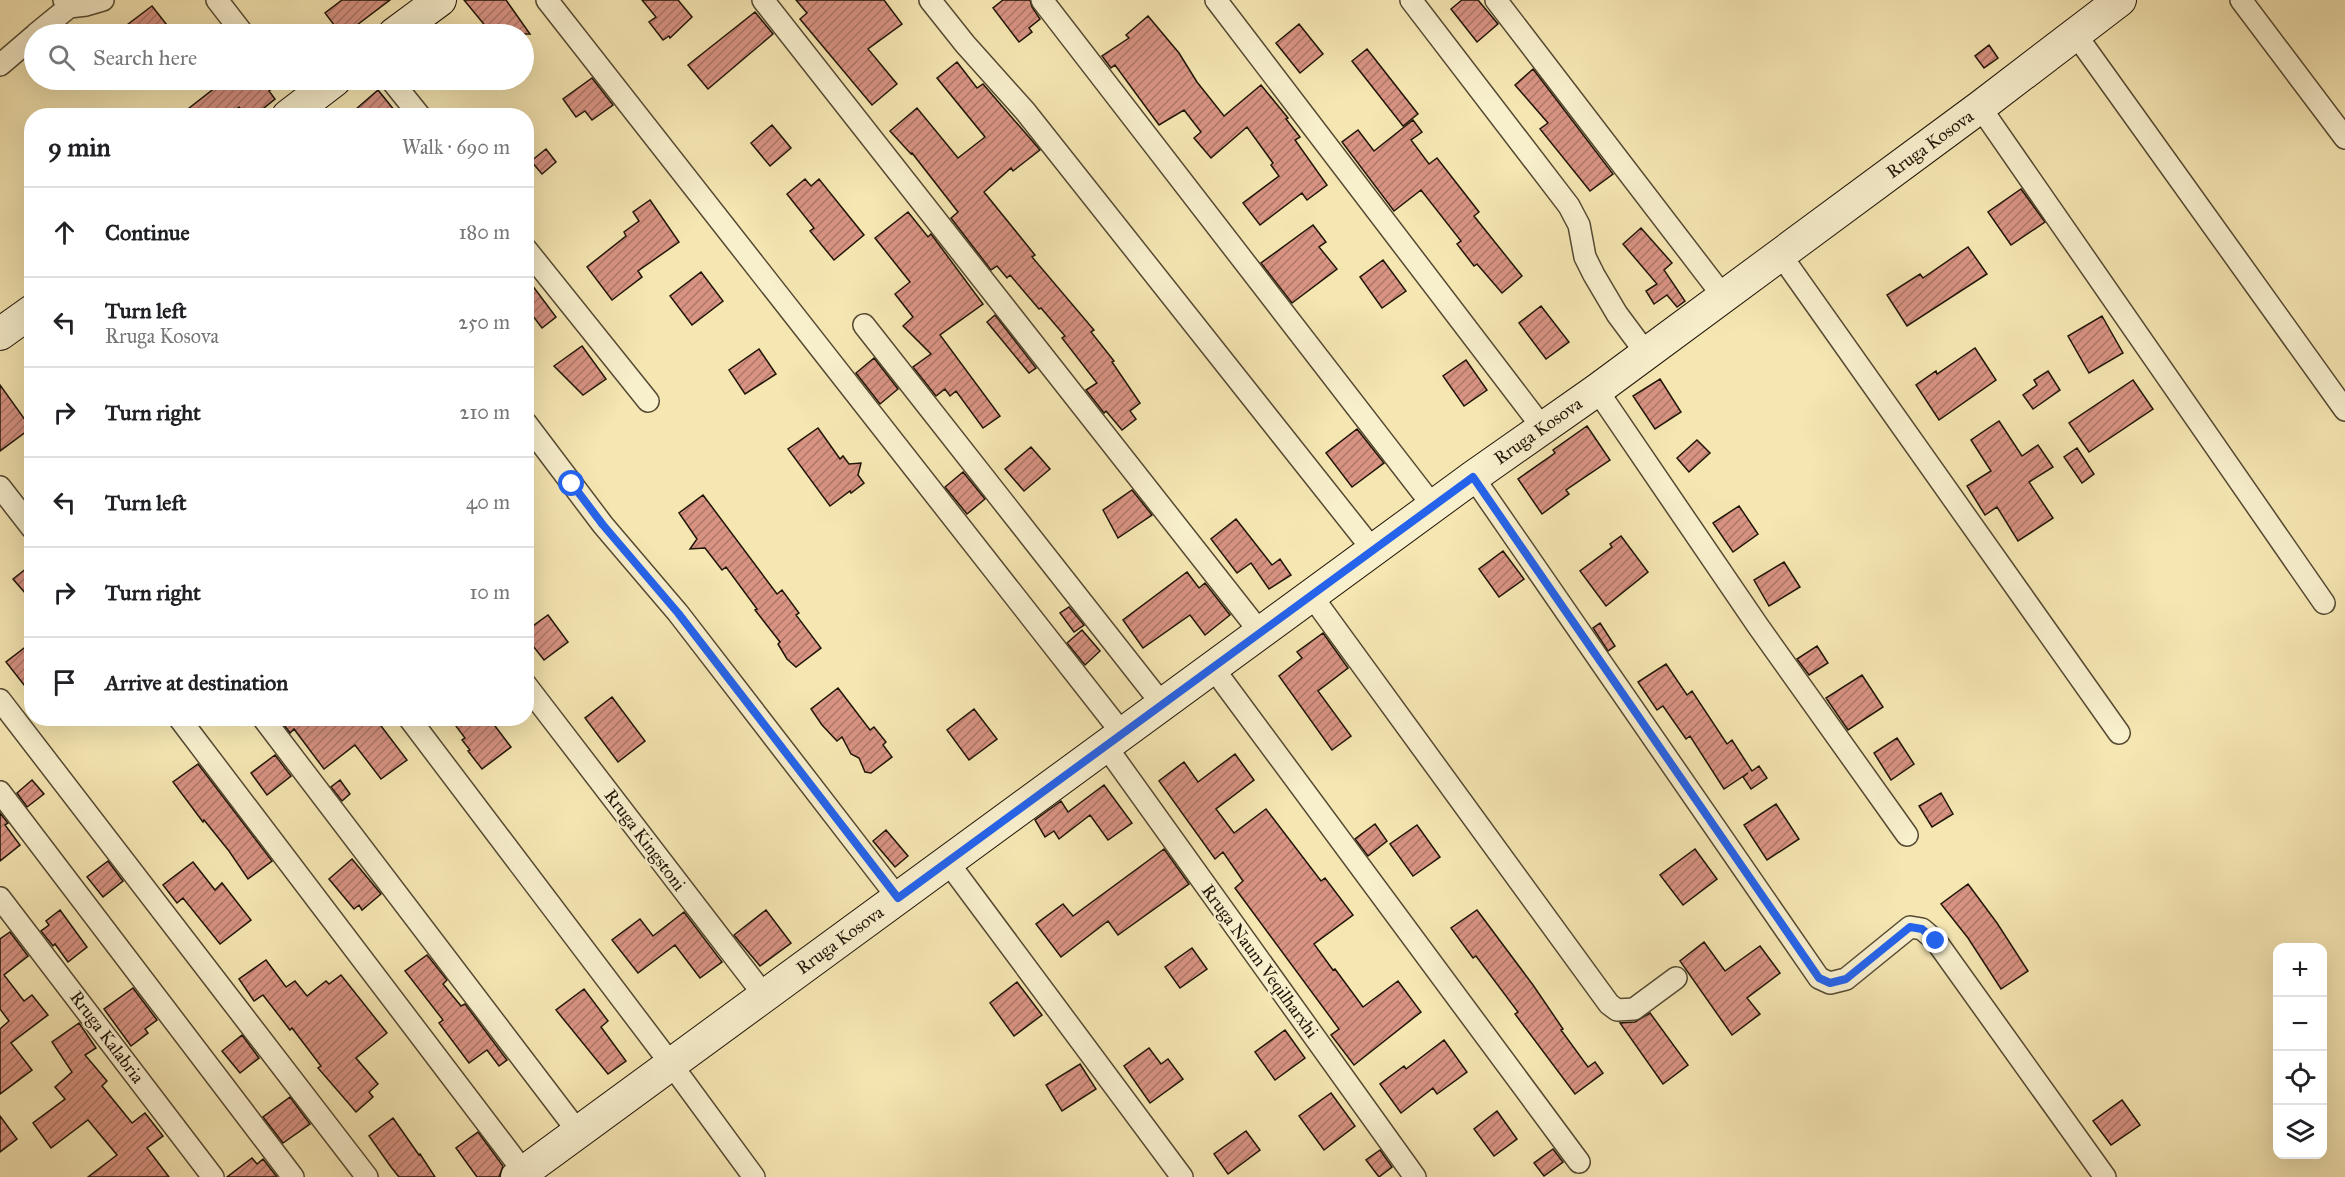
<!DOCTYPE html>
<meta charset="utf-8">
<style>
:root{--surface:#fff;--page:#f2f2f2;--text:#202124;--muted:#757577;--line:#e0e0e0}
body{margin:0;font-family:"IM FELL Great Primer",serif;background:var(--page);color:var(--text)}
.controls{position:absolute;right:18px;bottom:18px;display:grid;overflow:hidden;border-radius:12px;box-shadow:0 6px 24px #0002}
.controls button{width:54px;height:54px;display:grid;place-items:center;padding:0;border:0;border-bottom:2px solid var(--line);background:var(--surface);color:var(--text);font:30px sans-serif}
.stop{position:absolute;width:18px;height:18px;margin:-14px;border:4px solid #2563eb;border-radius:50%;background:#fff}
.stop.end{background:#2563eb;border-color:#fff;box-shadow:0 2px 6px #0008}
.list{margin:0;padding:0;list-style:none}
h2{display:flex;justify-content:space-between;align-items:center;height:78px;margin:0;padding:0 24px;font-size:26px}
h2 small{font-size:20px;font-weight:400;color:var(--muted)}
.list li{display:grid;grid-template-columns:39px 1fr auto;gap:18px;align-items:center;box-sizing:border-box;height:90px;padding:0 24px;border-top:2px solid var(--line)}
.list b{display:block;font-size:22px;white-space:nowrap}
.list p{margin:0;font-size:20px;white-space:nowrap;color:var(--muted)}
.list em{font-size:20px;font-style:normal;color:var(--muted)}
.icon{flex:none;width:33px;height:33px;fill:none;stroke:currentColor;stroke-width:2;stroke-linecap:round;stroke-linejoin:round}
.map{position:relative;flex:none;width:2345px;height:1177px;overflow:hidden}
.search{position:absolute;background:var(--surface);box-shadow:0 6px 24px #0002;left:24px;top:24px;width:510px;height:66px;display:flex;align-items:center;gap:15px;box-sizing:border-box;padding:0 21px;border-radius:33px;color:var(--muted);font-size:22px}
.panel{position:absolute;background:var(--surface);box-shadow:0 6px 24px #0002;left:24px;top:108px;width:510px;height:618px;border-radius:24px}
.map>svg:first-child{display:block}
.building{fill:url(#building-hatch);stroke:#201507;stroke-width:1.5}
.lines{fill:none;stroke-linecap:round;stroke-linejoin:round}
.street-casing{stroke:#554932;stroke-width:24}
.secondary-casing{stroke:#201507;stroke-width:34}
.street{stroke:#f8efcd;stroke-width:21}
.secondary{stroke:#f8efcd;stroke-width:32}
.route{stroke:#2563eb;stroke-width:8}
.labels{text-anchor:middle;stroke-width:4.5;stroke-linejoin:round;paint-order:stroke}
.street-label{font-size:18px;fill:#201507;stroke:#f8efcd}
</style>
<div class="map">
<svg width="2345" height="1177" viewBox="0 0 2345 1177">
<defs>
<pattern id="building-hatch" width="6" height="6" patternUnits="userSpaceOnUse" patternTransform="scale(1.5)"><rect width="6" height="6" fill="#d89383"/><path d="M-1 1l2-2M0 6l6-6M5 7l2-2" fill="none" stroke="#af7769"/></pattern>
</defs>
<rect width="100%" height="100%" fill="#f5e6b2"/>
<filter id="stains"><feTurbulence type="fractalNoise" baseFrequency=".00333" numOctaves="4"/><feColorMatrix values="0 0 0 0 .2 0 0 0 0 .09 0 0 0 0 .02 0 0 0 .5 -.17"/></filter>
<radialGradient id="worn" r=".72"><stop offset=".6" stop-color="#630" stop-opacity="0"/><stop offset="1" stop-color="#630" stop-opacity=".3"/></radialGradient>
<!-- building -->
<path class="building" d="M342,0H390L345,34H341L325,13Z
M464,0H506L530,34H492Z
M642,0H678L692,17L670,38L669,36L663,40L649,22L656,17Z
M796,0H884L902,24L868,49L897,84L872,105L800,19L807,13Z
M1003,0H1030L1032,7L1040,19L1029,28L1032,32L1019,42L993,8Z
M1462,0H1478L1498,24L1477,42L1451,9Z
M152,6L174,34H115Z
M755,12L773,34L708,89L688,65Z
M1148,16L1179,53L1197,82L1224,116L1261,85L1288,118L1286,119L1300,137L1295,140L1327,185L1307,200L1302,193L1260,225L1243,203L1279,176L1271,165L1273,163L1247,127L1211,158L1194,138L1201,132L1184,110L1159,125L1115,65L1111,68L1102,56L1129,38L1126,35Z
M1299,24L1323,54L1300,73L1276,43Z
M1989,45L1998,58L1984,68L1975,56Z
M1367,49L1418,114L1403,126L1352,61Z
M957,62L977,88L983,84L1040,150L1013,171L1011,168L984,192L1035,255L1032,257L1094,330L1091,332L1114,361L1112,362L1140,403L1130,411L1136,419L1122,430L1106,411L1104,413L1086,390L1097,383L1062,338L1065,336L1041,308L1039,309L1010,275L1007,278L997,266L991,270L951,218L958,212L912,153L911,154L890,131L917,108L958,158L985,137L937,78Z
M1533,69L1613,174L1590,191L1540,129L1548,123L1515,85Z
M592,78L613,105L592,120L585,111L576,117L563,99Z
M225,80H284L269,91L275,99L254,116H246L239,107L228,116H179Z
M378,90L399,116H348Z
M1413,120L1422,132L1411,140L1429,164L1437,158L1479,212L1474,216L1522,276L1502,293L1477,264L1474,266L1457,244L1461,241L1421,190L1394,211L1342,142L1358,130L1374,151Z
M772,125L791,148L770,166L751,143Z
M546,149L556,162L542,174L531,161Z
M805,179L811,186L819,179L864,235L834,260L810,231L814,228L787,194Z
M2021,189L2045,222L2011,245L1988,212Z
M650,200L679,242L638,271L642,277L612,300L587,267L626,236L624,232L639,221L633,212Z
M908,212L928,237L931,234L983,304L940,335L1000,416L983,428L956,391L950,396L945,389L936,396L913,367L931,354L903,326L913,317L895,294L910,282L875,238Z
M1313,225L1326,242L1319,247L1337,269L1292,303L1261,263Z
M1641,228L1672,263L1664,270L1685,301L1677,307L1667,295L1654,304L1646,291L1657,284L1623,244Z
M1968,247L1987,274L1907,326L1887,295L1920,274L1923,278Z
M1383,260L1406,291L1382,308L1360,277Z
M701,272L723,301L692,325L670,296Z
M526,277L556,317L542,328L526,307Z
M1541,306L1569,342L1546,359L1519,323Z
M995,315L1036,368L1029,373L987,322Z
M2102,316L2123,353L2089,373L2068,336Z
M582,346L606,379L583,395L554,366Z
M1975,348L1996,380L1939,420L1916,385L1936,371L1937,374Z
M759,349L776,374L745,394L729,370Z
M874,358L898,389L880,404L856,373Z
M1466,360L1487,390L1464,406L1443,376Z
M2048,371L2060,390L2033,409L2023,395L2037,385L2034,380Z
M1660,379L1681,412L1655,429L1633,396Z
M2133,380L2153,409L2089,452L2069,423Z
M0,385L31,428L0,451Z
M1999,421L2022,456L2038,445L2053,467L2029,482L2053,518L2018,541L1997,507L1985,515L1967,486L1991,471L1971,440Z
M1587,426L1610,460L1566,490L1569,494L1542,514L1518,479L1555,453L1553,450Z
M818,428L840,459L843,456L849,464L861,463L858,475L864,483L851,493L850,491L830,506L788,449Z
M1357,429L1384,463L1352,487L1326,453Z
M1697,440L1710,453L1689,472L1677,458Z
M1031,447L1050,469L1024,491L1005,469Z
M2077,448L2094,474L2082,483L2064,457Z
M963,472L985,499L967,514L945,487Z
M1132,490L1152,515L1118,538L1103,510Z
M703,495L777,594L782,590L799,613L796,615L821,648L796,667L787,659L778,644L780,642L755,610L757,609L726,567L722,570L705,548L690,549L697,539L679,513Z
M1739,506L1758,534L1733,552L1713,523Z
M1236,519L1272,565L1280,559L1291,575L1269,589L1251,563L1237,573L1211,539Z
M1621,536L1648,572L1606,606L1580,571L1612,547L1610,544Z
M1503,551L1524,579L1499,597L1479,569Z
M1784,562L1800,587L1769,606L1754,580Z
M32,564V601L13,579Z
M1187,572L1199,588L1205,583L1230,615L1205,635L1190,615L1143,648L1123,620Z
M1069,607L1084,625L1074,632L1060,613Z
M548,615L568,642L544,660L526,637V631Z
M1600,623L1615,646L1608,651L1593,628Z
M1082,630L1100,651L1085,665L1067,643Z
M1323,633L1348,668L1318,691L1351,736L1332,750L1279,676L1302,658L1297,652Z
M32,642V695L6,662Z
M1817,646L1828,663L1809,675L1797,659Z
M1666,664L1687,695L1692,691L1727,744L1732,740L1752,771L1759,766L1767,778L1751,789L1743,777L1748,773L1724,789L1690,736L1686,739L1663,706L1657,710L1638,682Z
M1862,675L1883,707L1848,730L1826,698Z
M838,688L870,730L874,727L886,742L883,745L892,757L871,773L865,772L859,758L851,754L842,737L837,741L822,725L811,709Z
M612,697L645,741L618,762L585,718Z
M974,709L997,739L969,760L947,730Z
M279,718H375L407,760L381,779L355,745L324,769L294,729L290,733Z
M450,718H489L511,747L482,769L468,751L470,750L462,740L465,738Z
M1897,738L1914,764L1891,780L1874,753Z
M1235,754L1254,780L1216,809L1234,833L1266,809L1321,881L1325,878L1353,915L1314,944L1333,970L1335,969L1363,1007L1398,981L1421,1012L1354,1065L1331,1035L1339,1029L1235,888L1243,881L1223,852L1215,859L1159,781L1184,762L1198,782Z
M275,755L291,776L267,795L251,773Z
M198,764L272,861L248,879L229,851L204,820L203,822L173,782Z
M32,780L44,794L27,807L17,793Z
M340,780L350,794L342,801L331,787Z
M1104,785L1132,823L1108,840L1090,815L1059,839L1054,831L1045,837L1035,820L1061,801L1068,812Z
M1941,793L1953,814L1932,827L1919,806Z
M1776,804L1799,839L1767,860L1744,825Z
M0,813L8,823L5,825L20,845L0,861Z
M1375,824L1387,841L1368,856L1355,839Z
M1417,825L1440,857L1413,876L1390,844Z
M886,830L908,856L895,867L873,841Z
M1164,849L1189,884L1118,935L1108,921L1061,957L1036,924L1063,904L1073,916Z
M1695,849L1717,879L1683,905L1660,875Z
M352,859L381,894L362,910L359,905L354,909L329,879Z
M108,861L123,881L103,897L87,877Z
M193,862L215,890L222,883L251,920L220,944L183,898L177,903L163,885Z
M1968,884L1997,923L2028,971L2001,989L1968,938L1941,904Z
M60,910L87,947L68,962L55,944L53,946L41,931L49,925L46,921Z
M766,910L791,943L760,966L734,935Z
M1477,910L1533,985L1563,1029L1561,1030L1588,1067L1595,1062L1603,1073L1575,1094L1515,1014L1518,1012L1476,956L1473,958L1451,928Z
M684,912L722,962L700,978L675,945L638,973L612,940L640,919L653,936Z
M10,932L28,956L4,975L24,1001L32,995L48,1015L11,1043L32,1070L0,1094V1029L9,1021L0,1009V939Z
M1704,942L1725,971L1760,946L1780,973L1747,998L1760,1014L1732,1035L1680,961Z
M1192,948L1207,969L1180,988L1165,967Z
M427,955L447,980L443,984L461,1006L465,1004L507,1060L499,1066L487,1050L469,1063L439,1023L443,1020L405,971Z
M266,960L286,987L295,981L307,996L326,981L329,984L341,975L387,1033L356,1058L378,1084L369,1092L373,1097L356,1112L318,1068L321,1066L292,1028L290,1030L263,995L254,1001L239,979Z
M1017,982L1042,1015L1014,1036L990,1003Z
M133,988L157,1020L145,1029L148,1033L131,1046L104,1009Z
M584,989L608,1021L601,1027L626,1061L608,1074L556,1010Z
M1650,1013L1688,1065L1663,1084L1620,1023L1635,1022Z
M79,1023L96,1048L85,1055L107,1081L102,1086L132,1123L145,1113L163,1136L147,1148L169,1177H88L117,1155L88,1120L51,1148L33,1123L65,1099L55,1087L72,1072L52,1042Z
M1285,1030L1305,1058L1275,1080L1255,1052Z
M242,1035L259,1058L240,1073L222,1051Z
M1444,1040L1467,1072L1437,1094L1433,1088L1401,1113L1380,1084L1404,1066L1406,1069Z
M1149,1048L1161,1064L1168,1059L1183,1079L1150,1103L1124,1066Z
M1080,1064L1096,1089L1062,1111L1046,1085Z
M1331,1093L1355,1126L1324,1150L1299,1116Z
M290,1097L310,1124L283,1143L263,1117Z
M2122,1100L2140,1125L2111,1145L2093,1121Z
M1497,1111L1517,1139L1494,1156L1474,1129Z
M0,1116L17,1139L0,1152Z
M393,1118L419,1155L420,1154L435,1177H399L391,1167L369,1136Z
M1246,1131L1260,1150L1228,1174L1214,1154Z
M478,1132L503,1166L499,1177H477L456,1148Z
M1553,1149L1563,1162L1544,1176L1534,1163Z
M1380,1150L1392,1167L1379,1177L1366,1160Z
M252,1158L257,1164L263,1159L277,1177H227Z"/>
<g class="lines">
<!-- street casing -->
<g class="street-casing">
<path id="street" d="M64,0L69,7L86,5L103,0
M217,0L241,31
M547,0L1122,733
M763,0L1260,632
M930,0L965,44L1025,111L1373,550
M1042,0L1433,506
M1216,0L1542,427
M1411,0L1569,206L1579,225L1585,257L1594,275L1617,314L1646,353
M1496,0L1723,296
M2241,0L2345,138
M36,34L69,7
M2076,35L2345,410
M0,65L34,36
M391,80L420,116
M1980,107L2324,603
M526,249L648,401
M1780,254L2119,733
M864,325L1162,704
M1597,390L1758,626L1907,835
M526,423L603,525L678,613L898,898
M1473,477L1819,978L1830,983L1846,979L1910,927L1922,929L1936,941L2105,1177
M0,487L32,528
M1311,595L1609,1004L1617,1010L1634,1009L1676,978
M1213,668L1579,1162
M526,685L764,995
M0,700L367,1177
M179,718L524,1172
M263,718L579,1133
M409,718L671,1064L754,1177
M1105,745L1415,1177
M0,792L293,1177
M947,861L1182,1177
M0,898L213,1177"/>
</g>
<!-- secondary casing -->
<g class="secondary-casing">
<path id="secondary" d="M394,34L440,0
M288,116L335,80
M0,334L32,311
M517,1177L1473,477L1597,390L1980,107L2120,0"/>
</g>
<!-- street -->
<use href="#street" class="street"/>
<!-- secondary -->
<use href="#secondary" class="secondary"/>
</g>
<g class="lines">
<!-- route -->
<path class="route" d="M572,484L603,525L678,613L898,898L1473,477L1819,978L1830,983L1846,979L1910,927L1922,929L1936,941"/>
</g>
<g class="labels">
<!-- street labels -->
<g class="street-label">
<text transform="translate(1930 144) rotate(-36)" y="6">Rruga Kosova</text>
<text transform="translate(1538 431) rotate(-35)" y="6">Rruga Kosova</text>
<text transform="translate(645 840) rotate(53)" y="6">Rruga Kingstoni</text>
<text transform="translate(840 940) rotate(-36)" y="6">Rruga Kosova</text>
<text transform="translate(1260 961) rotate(54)" y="6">Rruga Naum Veqilharxhi</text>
<text transform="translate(107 1037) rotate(53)" y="6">Rruga Kalabria</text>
</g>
</g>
<rect width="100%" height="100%" filter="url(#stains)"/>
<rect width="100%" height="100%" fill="url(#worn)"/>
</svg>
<div class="controls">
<button>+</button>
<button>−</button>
<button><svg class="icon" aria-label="locate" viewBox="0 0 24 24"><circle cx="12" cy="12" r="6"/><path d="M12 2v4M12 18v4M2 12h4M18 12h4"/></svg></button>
<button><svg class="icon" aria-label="layers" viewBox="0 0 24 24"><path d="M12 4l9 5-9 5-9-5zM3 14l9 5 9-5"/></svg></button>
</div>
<div class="stop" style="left:572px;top:484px"></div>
<div class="stop end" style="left:1936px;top:941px"></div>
<div class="search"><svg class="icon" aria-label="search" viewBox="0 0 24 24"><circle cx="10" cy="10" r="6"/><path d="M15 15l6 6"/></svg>Search here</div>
<section class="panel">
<h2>9 min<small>Walk · 690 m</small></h2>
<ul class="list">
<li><svg class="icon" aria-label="ahead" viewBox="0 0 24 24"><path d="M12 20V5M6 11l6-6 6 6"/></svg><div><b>Continue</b></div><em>180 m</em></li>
<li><svg class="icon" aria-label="left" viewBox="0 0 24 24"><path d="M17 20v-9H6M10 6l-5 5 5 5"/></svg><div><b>Turn left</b><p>Rruga Kosova</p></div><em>250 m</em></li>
<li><svg class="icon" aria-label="right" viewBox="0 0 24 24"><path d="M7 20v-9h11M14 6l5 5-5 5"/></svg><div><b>Turn right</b></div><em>210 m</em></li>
<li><svg class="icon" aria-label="left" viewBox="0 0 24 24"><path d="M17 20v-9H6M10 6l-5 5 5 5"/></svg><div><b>Turn left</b></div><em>40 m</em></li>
<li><svg class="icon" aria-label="right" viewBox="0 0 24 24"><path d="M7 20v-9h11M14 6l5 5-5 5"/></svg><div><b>Turn right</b></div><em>10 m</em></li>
<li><svg class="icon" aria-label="arrive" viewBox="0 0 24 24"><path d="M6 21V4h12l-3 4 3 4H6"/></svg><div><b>Arrive at destination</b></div></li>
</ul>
</section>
</div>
